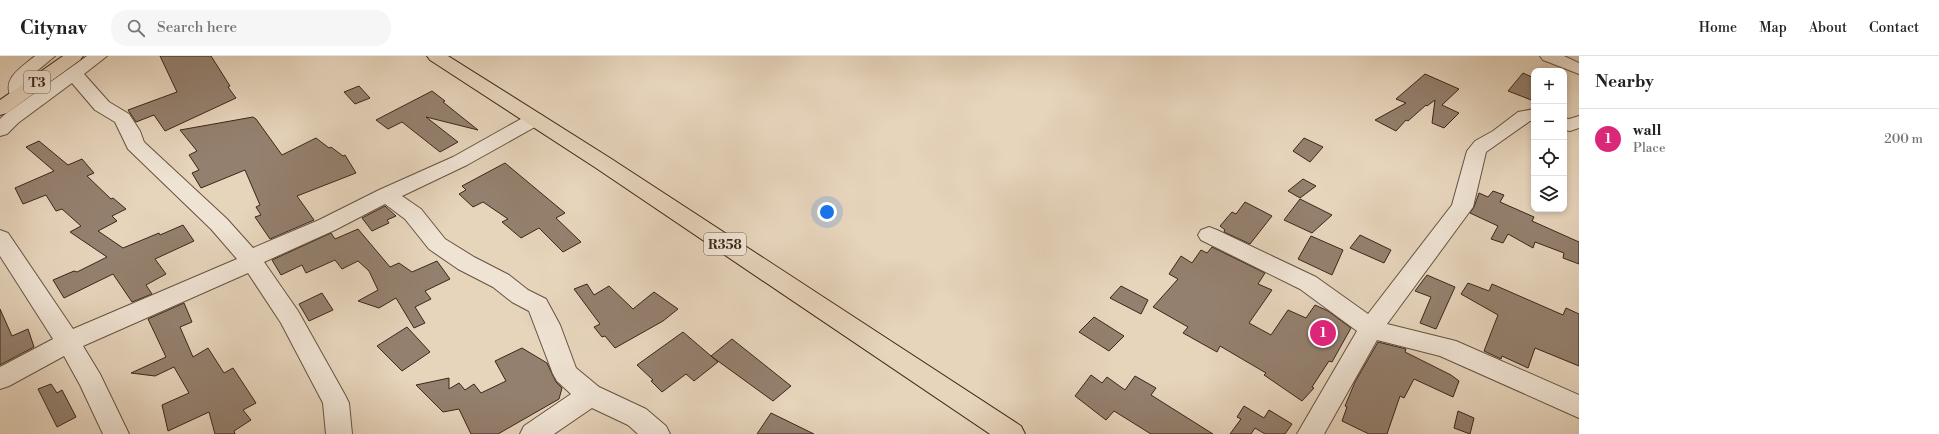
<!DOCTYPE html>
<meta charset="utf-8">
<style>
:root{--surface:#fff;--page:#f6f6f6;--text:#222;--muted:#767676;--line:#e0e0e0;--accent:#db2777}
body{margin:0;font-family:"Libre Bodoni",serif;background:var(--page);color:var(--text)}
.controls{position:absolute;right:12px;top:12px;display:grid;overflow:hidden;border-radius:8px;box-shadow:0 2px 6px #0003}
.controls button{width:36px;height:36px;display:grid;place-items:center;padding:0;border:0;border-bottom:1px solid var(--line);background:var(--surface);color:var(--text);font:20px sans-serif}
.you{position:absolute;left:827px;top:156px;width:14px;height:14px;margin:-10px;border:3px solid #fff;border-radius:50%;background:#1a73e8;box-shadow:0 0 0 6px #1a73e833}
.badge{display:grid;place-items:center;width:26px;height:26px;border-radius:50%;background:var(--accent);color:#fff;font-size:13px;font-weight:700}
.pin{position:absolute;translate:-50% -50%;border:2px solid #fff;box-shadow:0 1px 4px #0006}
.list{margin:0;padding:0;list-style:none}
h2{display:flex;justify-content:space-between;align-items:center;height:52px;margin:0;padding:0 16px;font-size:17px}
h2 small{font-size:13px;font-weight:400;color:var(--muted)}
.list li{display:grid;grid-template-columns:26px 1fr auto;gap:12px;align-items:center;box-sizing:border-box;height:60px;padding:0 16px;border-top:1px solid var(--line)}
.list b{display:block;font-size:15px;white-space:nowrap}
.list p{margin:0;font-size:13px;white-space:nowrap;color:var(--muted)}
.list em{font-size:13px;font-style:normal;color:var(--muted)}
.icon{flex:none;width:22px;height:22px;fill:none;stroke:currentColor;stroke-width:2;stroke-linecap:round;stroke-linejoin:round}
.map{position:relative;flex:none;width:1579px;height:378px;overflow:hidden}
header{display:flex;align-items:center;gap:24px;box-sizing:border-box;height:56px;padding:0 20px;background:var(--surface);border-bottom:1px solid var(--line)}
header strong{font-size:19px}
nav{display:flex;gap:22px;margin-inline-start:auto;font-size:14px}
.search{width:280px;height:36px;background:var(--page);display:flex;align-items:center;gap:10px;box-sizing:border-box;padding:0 14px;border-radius:16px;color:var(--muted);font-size:15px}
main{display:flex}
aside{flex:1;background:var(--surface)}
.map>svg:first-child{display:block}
.building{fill:#94806e;stroke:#3c261a}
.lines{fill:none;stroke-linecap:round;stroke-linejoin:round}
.minor-casing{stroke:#665242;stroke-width:2}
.major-casing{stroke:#3c261a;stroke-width:2}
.highway-casing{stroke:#3c261a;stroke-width:2}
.minor{fill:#efe3d3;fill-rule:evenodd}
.major{fill:#e6d4bb;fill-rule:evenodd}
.highway{fill:#e6d4bb;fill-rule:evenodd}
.labels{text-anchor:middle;stroke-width:3.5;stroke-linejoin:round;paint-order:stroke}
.shield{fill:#efe3d3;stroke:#725f52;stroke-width:1}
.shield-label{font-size:13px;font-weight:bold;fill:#3c261a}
</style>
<header>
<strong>Citynav</strong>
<div class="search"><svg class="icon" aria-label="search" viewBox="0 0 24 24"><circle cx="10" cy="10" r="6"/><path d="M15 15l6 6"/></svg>Search here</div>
<nav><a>Home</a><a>Map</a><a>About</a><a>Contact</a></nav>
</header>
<main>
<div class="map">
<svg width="1579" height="378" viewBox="0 0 1579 378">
<rect width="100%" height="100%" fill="#e6d4bb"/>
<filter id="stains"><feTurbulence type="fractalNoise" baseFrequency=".005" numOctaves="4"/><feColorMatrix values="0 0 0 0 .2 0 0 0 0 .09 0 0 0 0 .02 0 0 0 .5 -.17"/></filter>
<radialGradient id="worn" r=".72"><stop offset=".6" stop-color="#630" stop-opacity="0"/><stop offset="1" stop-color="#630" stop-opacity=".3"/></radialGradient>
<!-- building -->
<path class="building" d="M160,0H211L230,30L228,31L236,42L165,75L154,59L136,66L128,54L177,36Z
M1523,17L1534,22V45L1508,35Z
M1425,18L1459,33L1442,49L1459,57L1444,72L1432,67L1435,44L1427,50L1426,49L1408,65L1406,64L1396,75L1375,64L1406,47L1396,43Z
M359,30L370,42L355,48L344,36Z
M432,35L445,45L443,46L478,74L426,61L458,86L440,96L402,66L388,73L376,64Z
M253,61L256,63L282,99L316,82L329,92L331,91L343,100L345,99L356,117L297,140L314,164L270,183L255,161L261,159L256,151L260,149L245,114L201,132L192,117L199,114L189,99L197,95L180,74Z
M1304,82L1323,91L1310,106L1293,95Z
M39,85L68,109L82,103L94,117L87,120L111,143L113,142L126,153L112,160L117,165L98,175L123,192L159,177L160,179L183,169L194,185L155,203L166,218L146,229L152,238L132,246L113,218L64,242L53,224L74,215L77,216L107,201L70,176L81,170L62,153L56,155L46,139L23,148L15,132L54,115L26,91Z
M505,107L565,157L556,162L581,186L563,196L539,172L521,182L502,166L508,163L483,146L473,151L459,138L466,134L462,130Z
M1303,123L1316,130L1300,142L1288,135Z
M1493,135L1504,139L1500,146L1534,161L1532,165L1579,186V208L1563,202L1564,197L1535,186L1533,192L1508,178L1503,187L1491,183L1498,170L1470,157L1474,151L1479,137L1488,141Z
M1300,143L1332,159L1312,177L1284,164Z
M1245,146L1272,160L1250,188L1224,176L1225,174L1220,170L1232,156L1236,158Z
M385,150L396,160L387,164L389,167L372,175L362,162Z
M358,173L390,211L399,207L412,216L437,205L450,223L425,235L431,243L415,251L425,267L414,272L396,242L379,252L358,245L378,234L369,215L358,205L342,213L335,204L306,217L302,209L281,219L272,204L331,177L335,183Z
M1360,179L1391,194L1384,207L1350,192Z
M1311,180L1343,194L1332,219L1298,203Z
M1212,191L1265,217L1258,228L1272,234L1249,267L1271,279L1288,254L1306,262L1315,249L1328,255L1351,272L1332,306L1329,305L1312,331L1314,332L1302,345L1264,319L1266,317L1220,290L1217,296L1183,277L1188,271L1153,251L1178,223L1169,218L1181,200L1192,207L1201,194L1207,197Z
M1427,219L1455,231L1436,273L1420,267L1431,241L1415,235Z
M1468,227L1489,235L1492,228L1563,259L1566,252L1579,258V310L1535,292L1528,312L1502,300L1501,303L1484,295L1498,259L1461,238Z
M587,228L594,239L609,230L633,253L654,236L678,253L663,265L615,292L605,280L602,281L594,271L600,268L574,233Z
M1121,230L1148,244L1141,258L1110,242Z
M322,237L333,254L309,265L299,248Z
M184,247L192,266L180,271L193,301L208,292L224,317L233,312L256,347L243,354L251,364L234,375L235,378H215L209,356L168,375L162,349L189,337L174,311L155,320L131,317L166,301L148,263Z
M0,253L12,280L28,273L34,291L0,309Z
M1094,261L1124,280L1109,295L1079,276Z
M407,271L430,296L402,315L377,290Z
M683,276L718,306L694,325L686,318L662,336L651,325L653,324L637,309Z
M732,283L791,330L773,345L711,300Z
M1378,286L1406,293L1405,296L1451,319L1459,325L1453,341L1414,323L1404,342L1400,340L1387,378H1369L1342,365L1347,351L1345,350L1355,326Z
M522,292L547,307L556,326L562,332L559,343L498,378H471L459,353L443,356L416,329L449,322V333L459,327L465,334L474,328L481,337L506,325L495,305Z
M1091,319L1102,327L1107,321L1125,334L1135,320L1156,332L1151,339L1213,378H1151L1114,355L1106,364L1075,340Z
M51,328L57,337L62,334L76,361L57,371L38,333Z
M1244,350L1264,362L1269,354L1292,368L1285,378H1265L1255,372L1251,378H1230L1241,363L1237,361Z
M1458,355L1474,362L1470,378L1454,372Z
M771,357L814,378H757Z"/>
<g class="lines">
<!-- minor casing -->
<g class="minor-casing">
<path id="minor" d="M35,0H55L26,24L25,28L27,39L24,43L18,44L12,43C0,23 22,11 35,0Z
M87,0H107L84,18L109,46L129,58L140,75L144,86L227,163L253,192L319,164L379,134L453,101L528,59L535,57L542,59L544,63L542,67L467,109L402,140L421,153L445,183L474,201L509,219L528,234L546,243L560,269L576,312L599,331L646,353L666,370L670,378H638L628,369L592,352L554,378H520L524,370L571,338L557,325L553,318L529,255L512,246L493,231L458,213L429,193L405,163L385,148L335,174L264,206L298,255L345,339L349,347L352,378H326L323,347L281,267L248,217L83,290L100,318L129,378H103L80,329L64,300L9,330L0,333V311L53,283L0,200V174L8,177L73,273L237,203L211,173L128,93L115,66L95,54L72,27L18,67L7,78L0,80V63L4,59Z
M1540,0H1564L1579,7V18L1543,4Z
M1534,53V65H1530L1486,96L1473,151L1387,268L1456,285L1579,339V362L1440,300L1377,284L1324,378H1297L1357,275L1300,233L1201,184L1198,179L1201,174L1209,171L1217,174L1316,221L1368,258L1452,149L1467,95L1475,85L1493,75L1518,56Z
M1579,60V72L1570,75L1564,74V62L1569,63Z"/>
</g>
<!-- major casing -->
<g class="major-casing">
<path id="major" d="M427,0H448L610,102L1021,370L1025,378H990L596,112L430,4Z"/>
</g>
<!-- highway casing -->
<g class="highway-casing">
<path id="highway" d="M63,0H83L80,4L7,57L0,59V44Z"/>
</g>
<!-- minor -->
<use href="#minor" class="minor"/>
<!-- major -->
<use href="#major" class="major"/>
<!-- highway -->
<use href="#highway" class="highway"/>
</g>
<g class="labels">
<!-- shield labels -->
<g class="shield">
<rect x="24" y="15" width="26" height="22" rx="3"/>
<rect x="704" y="177" width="42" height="22" rx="3"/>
</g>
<g class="shield-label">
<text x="37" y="31">T3</text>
<text x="725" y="193">R358</text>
</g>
</g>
<rect width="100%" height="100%" filter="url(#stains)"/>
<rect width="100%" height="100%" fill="url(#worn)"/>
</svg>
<div class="controls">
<button>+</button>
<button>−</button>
<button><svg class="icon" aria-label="locate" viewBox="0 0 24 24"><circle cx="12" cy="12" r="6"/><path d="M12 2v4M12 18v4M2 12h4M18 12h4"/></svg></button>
<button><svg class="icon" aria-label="layers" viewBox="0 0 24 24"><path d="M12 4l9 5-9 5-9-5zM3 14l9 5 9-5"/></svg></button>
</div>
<div class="you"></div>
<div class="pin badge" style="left:1323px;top:277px">1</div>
</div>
<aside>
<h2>Nearby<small></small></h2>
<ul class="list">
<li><span class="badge">1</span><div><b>wall</b><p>Place</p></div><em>200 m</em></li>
</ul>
</aside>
</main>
